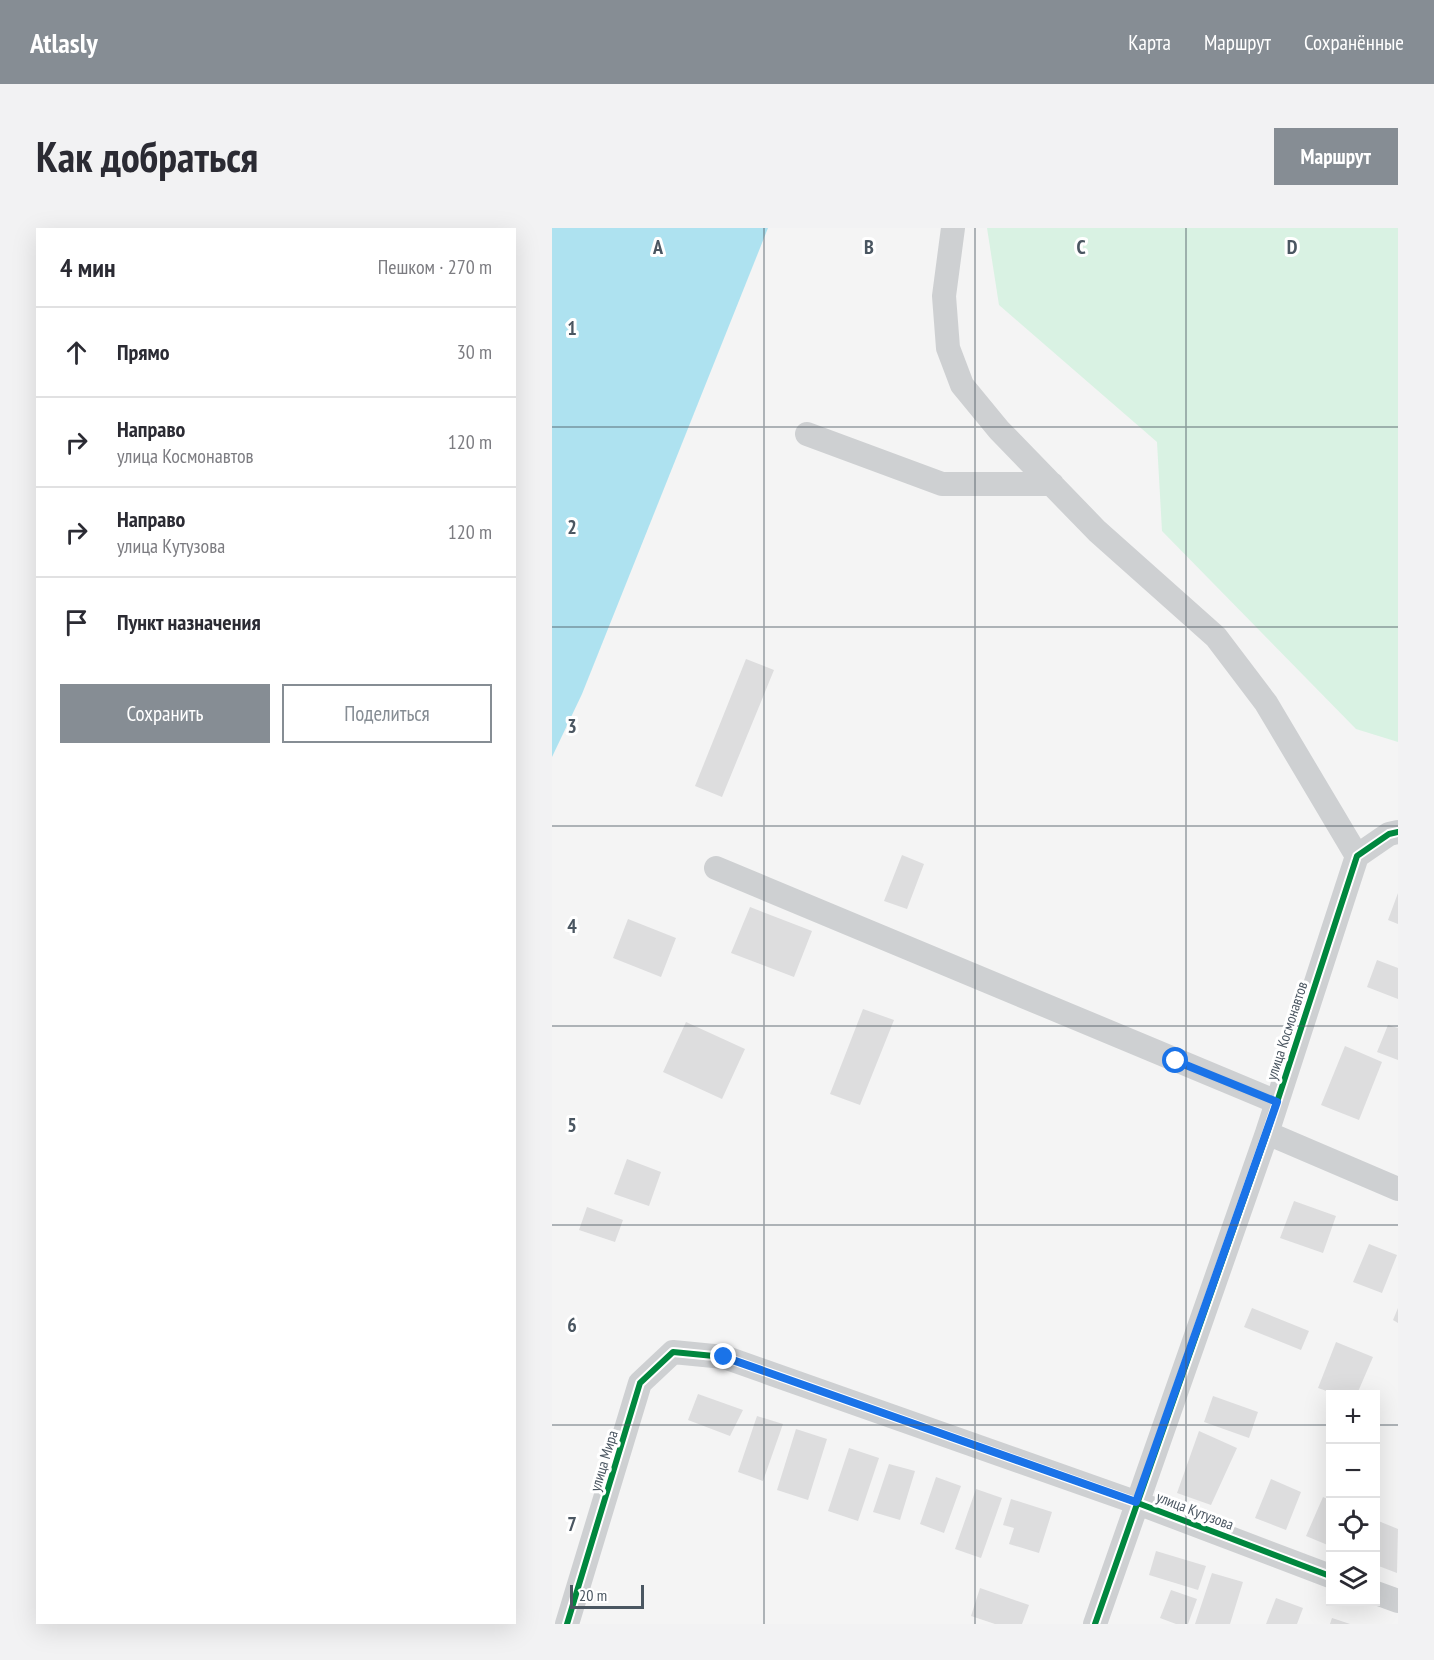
<!DOCTYPE html>
<html lang="ru">
<meta charset="utf-8">
<style>
:root{--surface:#fff;--page:#f2f2f3;--text:#2b2b33;--muted:#7c7c81;--line:#e1e1e2;--accent:#868d94}
body{margin:0;font-family:"PT Sans Narrow",sans-serif;background:var(--page);color:var(--text)}
.controls{position:absolute;right:18px;bottom:18px;display:grid;overflow:hidden;border-radius:0px;box-shadow:0 6px 24px #0002}
.controls button{width:54px;height:54px;display:grid;place-items:center;padding:0;border:0;border-bottom:2px solid var(--line);background:var(--surface);color:var(--text);font:30px sans-serif}
.scale{position:absolute;left:18px;bottom:15px;width:74px;box-sizing:border-box;padding-left:6px;border:3px solid #4a5661;border-top:0;font-size:16px;line-height:21px;white-space:nowrap;color:#4a5661;-webkit-text-stroke:4px #fff;paint-order:stroke}
.stop{position:absolute;width:18px;height:18px;margin:-14px;border:4px solid #1a73e8;border-radius:50%;background:#fff}
.stop.end{background:#1a73e8;border-color:#fff;box-shadow:0 2px 6px #0008}
.list{margin:0;padding:0;list-style:none}
h2{display:flex;justify-content:space-between;align-items:center;height:78px;margin:0;padding:0 24px;font-size:26px}
h2 small{font-size:20px;font-weight:400;color:var(--muted)}
.list li{display:grid;grid-template-columns:39px 1fr auto;gap:18px;align-items:center;box-sizing:border-box;height:90px;padding:0 24px;border-top:2px solid var(--line)}
.list b{display:block;font-size:22px;white-space:nowrap}
.list p{margin:0;font-size:20px;white-space:nowrap;color:var(--muted)}
.list em{font-size:20px;font-style:normal;color:var(--muted)}
.actions{display:flex;gap:12px;padding:18px 24px}
.actions a{flex:1;padding:14px 0;border:2px solid var(--accent);border-radius:0px;text-align:center;font-size:21px;color:var(--accent)}
.actions .main{background:var(--accent);color:#fff}
.icon{flex:none;width:33px;height:33px;fill:none;stroke:currentColor;stroke-width:2;stroke-linecap:round;stroke-linejoin:round}
.map{position:relative;flex:none;width:846px;height:1396px;overflow:hidden;border-radius:0px}
header{display:flex;align-items:center;gap:36px;box-sizing:border-box;height:84px;padding:0 30px;background:var(--accent);color:#fff}
header strong{font-size:28px}
nav{display:flex;gap:33px;margin-inline-start:auto;font-size:21px}
.intro{display:flex;align-items:center;justify-content:space-between;box-sizing:border-box;height:144px;padding:0 36px}
h1{margin:0;font-size:42px}
.button{padding:15px 27px;border-radius:0px;background:var(--accent);color:#fff;font-size:21px;font-weight:700}
main{display:flex;gap:36px;padding:0 36px}
aside{flex:1;background:var(--surface);border-radius:0px;box-shadow:0 6px 24px #0002}
.map>svg:first-child{display:block}
.green{fill:#d9f2e3}
.water{fill:#aee2f0}
.building{fill:#ddddde}
.lines{fill:none;stroke-linecap:round;stroke-linejoin:round}
.minor{stroke:#ced0d2;stroke-width:24}
.cycleway-casing{stroke:#fff;stroke-width:10}
.cycleway{stroke:#00873e;stroke-width:6}
.route{stroke:#1a73e8;stroke-width:8}
.grid{fill:none;stroke:#4a5661;stroke-width:1.5;stroke-opacity:0.55}
.labels{text-anchor:middle;stroke-width:6;stroke-linejoin:round;paint-order:stroke}
.street-label{font-size:15px;fill:#4a5661;stroke:#fff}
.grid-label{font-size:20px;text-anchor:middle;font-weight:bold;fill:#4a5661;stroke:#fff;stroke-width:6;stroke-linejoin:round;paint-order:stroke}
</style>
<header>
<strong>Atlasly</strong>
<nav><a>Карта</a><a>Маршрут</a><a>Сохранённые</a></nav>
</header>
<div class="intro"><h1>Как добраться</h1><a class="button">Маршрут</a></div>
<main>
<aside>
<h2>4 мин<small>Пешком · 270 m</small></h2>
<ul class="list">
<li><svg class="icon" aria-label="ahead" viewBox="0 0 24 24"><path d="M12 20V5M6 11l6-6 6 6"/></svg><div><b>Прямо</b></div><em>30 m</em></li>
<li><svg class="icon" aria-label="right" viewBox="0 0 24 24"><path d="M7 20v-9h11M14 6l5 5-5 5"/></svg><div><b>Направо</b><p>улица Космонавтов</p></div><em>120 m</em></li>
<li><svg class="icon" aria-label="right" viewBox="0 0 24 24"><path d="M7 20v-9h11M14 6l5 5-5 5"/></svg><div><b>Направо</b><p>улица Кутузова</p></div><em>120 m</em></li>
<li><svg class="icon" aria-label="arrive" viewBox="0 0 24 24"><path d="M6 21V4h12l-3 4 3 4H6"/></svg><div><b>Пункт назначения</b></div></li>
</ul>
<div class="actions"><a class="main">Сохранить</a><a>Поделиться</a></div>
</aside>
<div class="map">
<svg width="846" height="1396" viewBox="0 0 846 1396">
<rect width="100%" height="100%" fill="#f4f4f4"/>
<!-- green -->
<path class="green" d="M435,0H846V514L804,501L610,303L605,214L447,77Z"/>
<!-- water -->
<path class="water" d="M0,0H216L30,466L0,529Z"/>
<!-- building -->
<path class="building" d="M194,431L222,442L170,569L143,558Z
M350,627L372,636L355,681L332,673Z
M846,665V696L836,692Z
M198,679L260,703L242,749L179,725Z
M76,691L124,710L109,749L61,730Z
M825,732L846,740V771L815,759Z
M311,781L342,792L308,877L278,866Z
M134,794L193,821L170,871L111,844Z
M836,797L846,800V832L825,824Z
M793,818L830,834L807,892L769,877Z
M75,931L109,944L97,978L62,966Z
M742,973L784,988L771,1025L728,1010Z
M35,979L71,992L63,1014L27,1002Z
M817,1016L845,1027L830,1065L801,1054Z
M700,1080L757,1103L749,1122L692,1099Z
M846,1080V1095L841,1092Z
M784,1114L821,1129L805,1166H783L766,1160Z
M146,1166L191,1182L178,1208L136,1192Z
M661,1168L706,1184L697,1210L652,1194Z
M205,1188L231,1196L211,1253L186,1244Z
M244,1201L275,1211L256,1272L225,1262Z
M647,1203L685,1220L659,1277L625,1265Z
M297,1220L327,1230L306,1293L276,1283Z
M337,1236L363,1243L348,1292L321,1284Z
M384,1249L409,1258L392,1305L368,1296Z
M719,1251L749,1264L734,1302L703,1290Z
M424,1261L450,1270L429,1330L403,1321Z
M771,1269L778,1272V1318L754,1308Z
M459,1271L500,1284L487,1325L457,1316L462,1300L451,1297Z
M824,1292L846,1301L845,1345L824,1337Z
M604,1323L654,1338L646,1362L597,1347Z
M660,1345L691,1354L678,1396H643Z
M428,1360L477,1377L470,1396H443L419,1388Z
M619,1362L645,1371L636,1396H624L608,1390Z
M724,1370L751,1380L745,1396H714Z
M780,1390L798,1396H778Z"/>
<g class="lines">
<!-- minor -->
<path class="minor" d="M401,0L392,68L396,120L410,157L447,202L545,303L664,409L714,475L805,628
M255,206L390,256H500
M164,640L725,874
M715,905L846,961
M824,1365L846,1373
M15,1396L88,1155L121,1124L172,1129L583,1274L778,1348
M543,1396L715,905L805,628L837,606L846,604"/>
<!-- cycleway casing -->
<g class="cycleway-casing">
<path id="cycleway" d="M15,1396L88,1155L121,1124L172,1129L583,1274L778,1348
M543,1396L715,905L805,628L837,606L846,604"/>
</g>
<!-- cycleway -->
<use href="#cycleway" class="cycleway"/>
</g>
<g class="lines">
<!-- route -->
<path class="route" d="M172,1129L584,1274L725,874L624,833"/>
</g>
<!-- grid -->
<path class="grid" d="M212,0V1396M423,0V1396M634,0V1396M0,199H846M0,399H846M0,598H846M0,798H846M0,997H846M0,1197H778M824,1197H846"/>
<g class="labels">
<!-- street labels -->
<g class="street-label">
<text transform="translate(735 803) rotate(-72)" y="5">улица Космонавтов</text>
<text transform="translate(52 1233) rotate(-73)" y="5">улица Мира</text>
<text transform="translate(643 1283) rotate(21)" y="5">улица Кутузова</text>
</g>
</g>
<g class="grid-label">
<text x="106" y="26">A</text>
<text x="317" y="26">B</text>
<text x="529" y="26">C</text>
<text x="740" y="26">D</text>
<text x="20" y="107">1</text>
<text x="20" y="306">2</text>
<text x="20" y="505">3</text>
<text x="20" y="705">4</text>
<text x="20" y="904">5</text>
<text x="20" y="1104">6</text>
<text x="20" y="1303">7</text>
</g>
</svg>
<div class="controls">
<button>+</button>
<button>−</button>
<button><svg class="icon" aria-label="locate" viewBox="0 0 24 24"><circle cx="12" cy="12" r="6"/><path d="M12 2v4M12 18v4M2 12h4M18 12h4"/></svg></button>
<button><svg class="icon" aria-label="layers" viewBox="0 0 24 24"><path d="M12 4l9 5-9 5-9-5zM3 14l9 5 9-5"/></svg></button>
</div>
<div class="scale">20 m</div>
<div class="stop" style="left:624px;top:833px"></div>
<div class="stop end" style="left:172px;top:1129px"></div>
</div>
</main>
